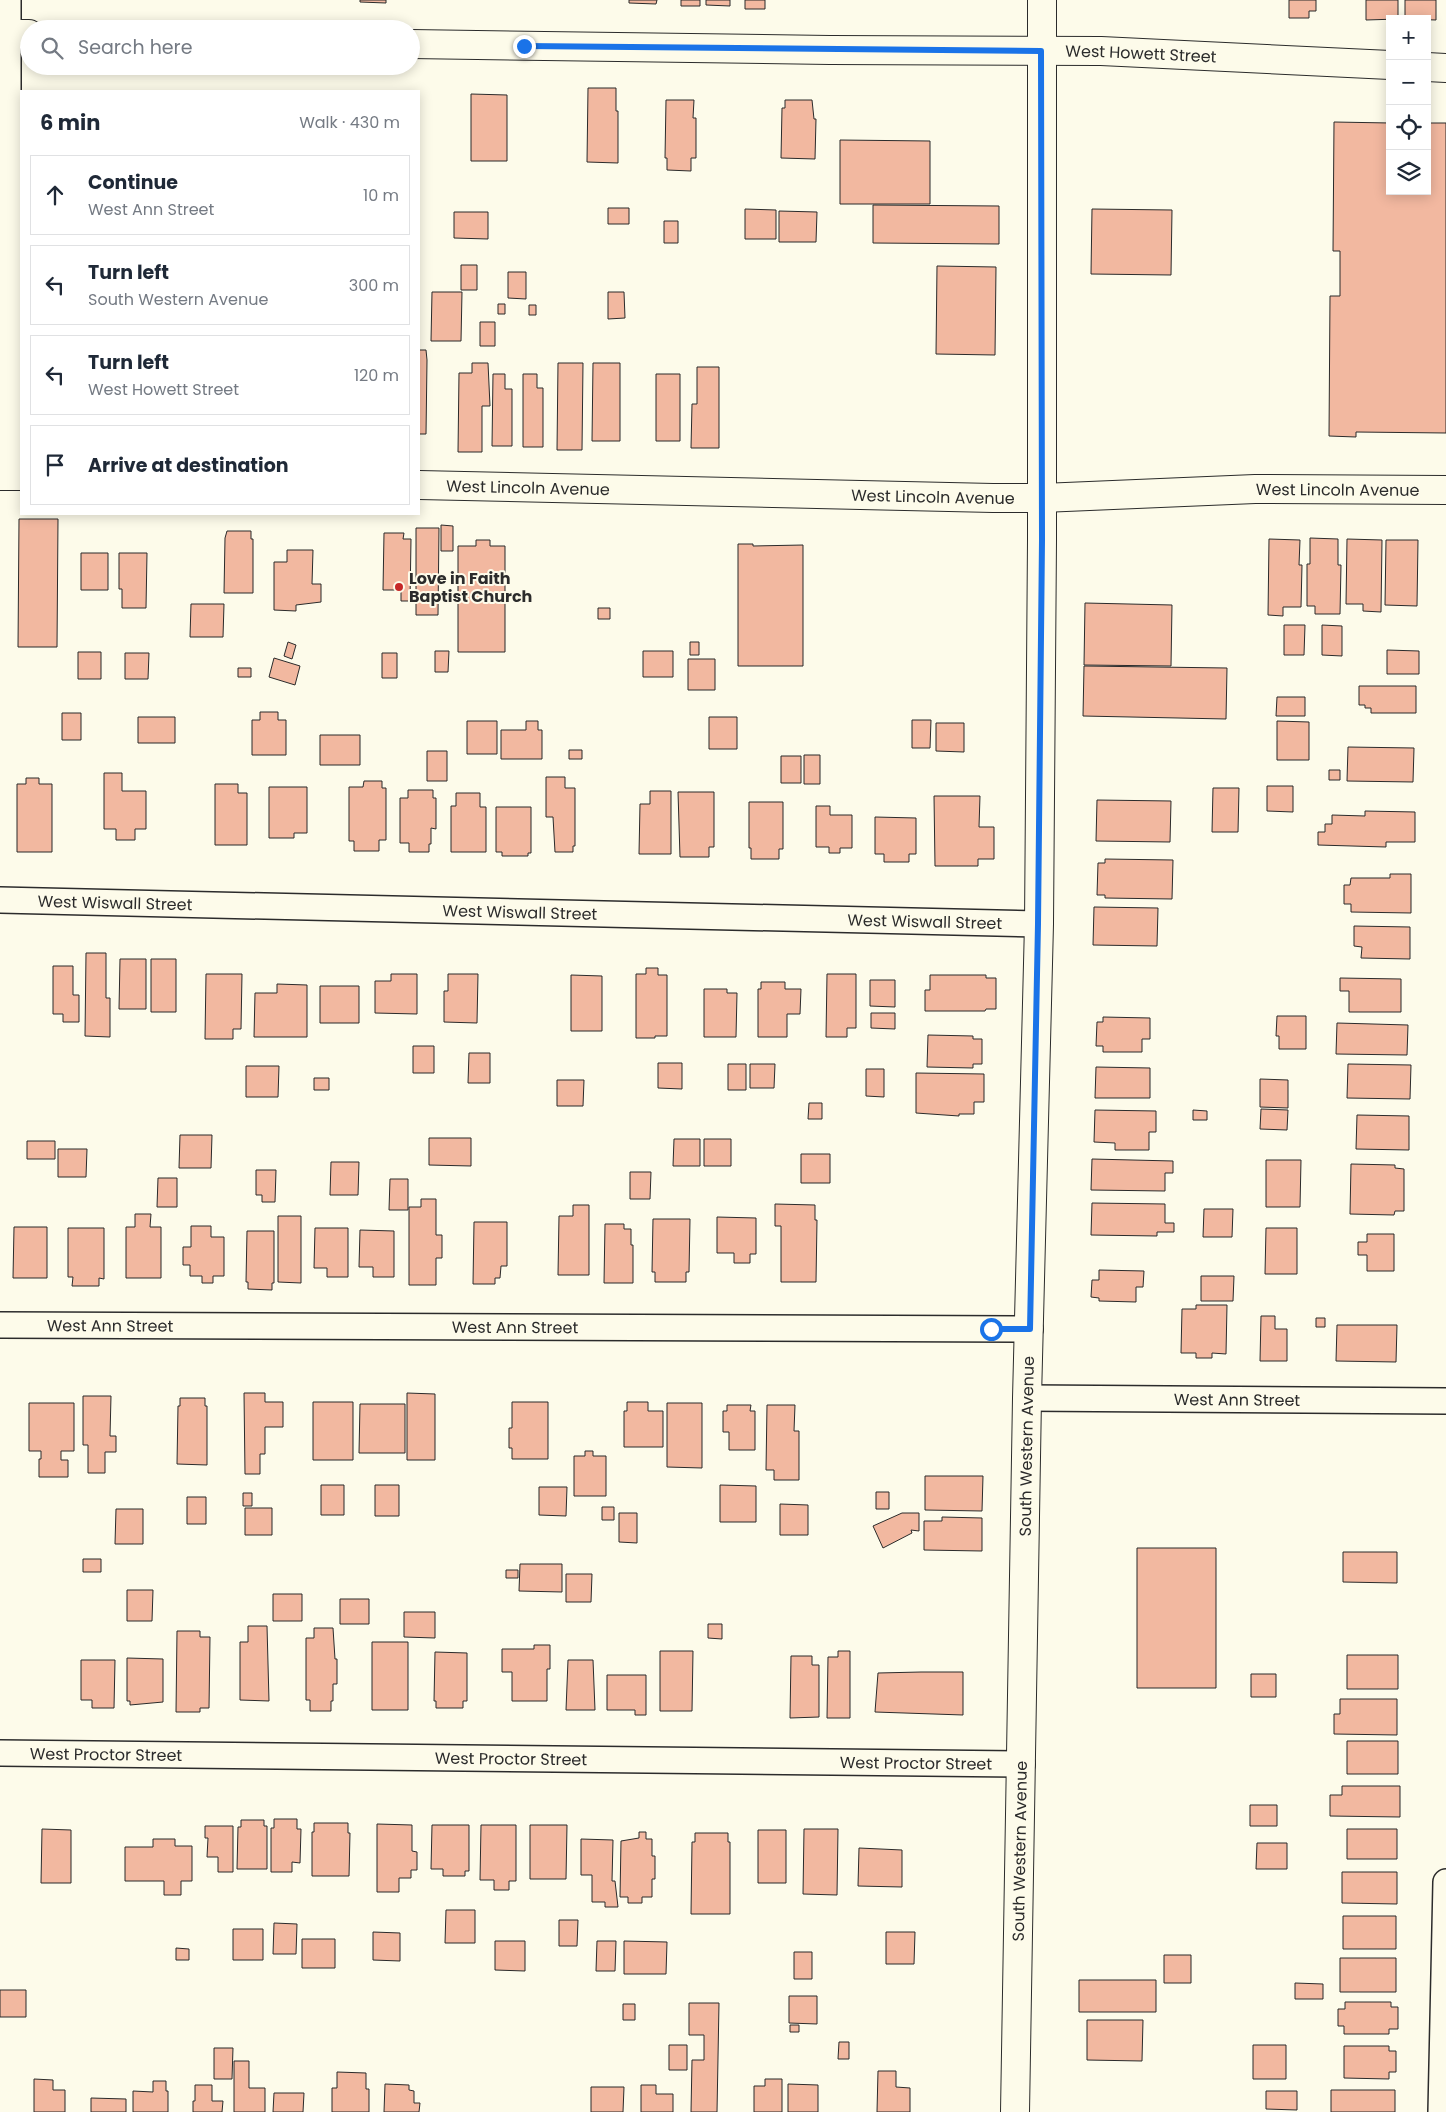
<!DOCTYPE html>
<meta charset="utf-8">
<style>
:root{--surface:#fff;--page:#f2f2f3;--text:#1f2937;--muted:#747a83;--line:#e0e1e3}
body{margin:0;font-family:Poppins,sans-serif;background:var(--page);color:var(--text)}
.controls{position:absolute;right:15px;top:15px;display:grid;overflow:hidden;border-radius:0px;box-shadow:0 2px 12px #0003}
.controls button{width:45px;height:45px;display:grid;place-items:center;padding:0;border:0;border-bottom:1px solid var(--line);background:var(--surface);color:var(--text);font:25px sans-serif}
.stop{position:absolute;width:15px;height:15px;margin:-11px;border:4px solid #1a73e8;border-radius:50%;background:#fff}
.stop.end{background:#1a73e8;border-color:#fff;box-shadow:0 1px 5px #0008}
.list{margin:0;padding:0;list-style:none}
h2{display:flex;justify-content:space-between;align-items:center;height:65px;margin:0;padding:0 20px;font-size:21px}
h2 small{font-size:16px;font-weight:400;color:var(--muted)}
.list li{display:grid;grid-template-columns:32px 1fr auto;gap:15px;align-items:center;box-sizing:border-box;height:80px;margin:0 10px 10px;padding:0 10px;border:1px solid var(--line);border-radius:0px}
.list b{display:block;font-size:19px;white-space:nowrap}
.list p{margin:0;font-size:16px;white-space:nowrap;color:var(--muted)}
.list em{font-size:16px;font-style:normal;color:var(--muted)}
.icon{flex:none;width:28px;height:28px;fill:none;stroke:currentColor;stroke-width:2;stroke-linecap:round;stroke-linejoin:round}
.map{position:relative;flex:none;width:1446px;height:2112px;overflow:hidden}
.search{position:absolute;background:var(--surface);box-shadow:0 2px 12px #0003;left:20px;top:20px;width:400px;height:55px;display:flex;align-items:center;gap:12px;box-sizing:border-box;padding:0 18px;border-radius:28px;color:var(--muted);font-size:19px}
.panel{position:absolute;background:var(--surface);box-shadow:0 2px 12px #0003;left:20px;top:90px;width:400px;height:425px;border-radius:0px}
.map>svg:first-child{display:block}
.building{fill:#f2b8a0;stroke:#2b2b2b}
.lines{fill:none;stroke-linecap:round;stroke-linejoin:round}
.street-casing{stroke:#2b2b2b;stroke-width:28}
.secondary-casing{stroke:#2b2b2b;stroke-width:30}
.street{stroke:#fdfbea;stroke-width:25}
.secondary{stroke:#fdfbea;stroke-width:28}
.route{stroke:#1a73e8;stroke-width:6}
.poi-dot{fill:#c62828;stroke:#fdfbea;stroke-width:2}
.labels{text-anchor:middle;stroke-width:4;stroke-linejoin:round;paint-order:stroke}
.street-label{font-size:16px;fill:#2b2b2b;stroke:#fdfbea}
.poi-label{font-size:16px;font-weight:bold;fill:#2b2b2b;stroke:#fdfbea;text-anchor:start}
</style>
<div class="map">
<svg width="1446" height="2112" viewBox="0 0 1446 2112">
<rect width="100%" height="100%" fill="#fdfbea"/>
<!-- building -->
<path class="building" d="M360,0H386V3L360,2Z
M629,0H657L656,4L629,3Z
M681,0H700V6H681Z
M706,0H730V6L706,5Z
M745,0H765V9H745Z
M1289,0H1316V11H1309V18H1289Z
M1366,0H1398V19L1366,20Z
M1405,0H1436V20L1405,19Z
M588,88H616V111H618V163L587,162Z
M471,94L507,95V161H471Z
M666,100H694L693,118H696V158H691V171L667,170V158H665Z
M785,100H812L814,119H816L815,159L781,158L782,108H785Z
M1334,122L1390,123V191H1427V123H1446V433L1356,432V437L1329,436L1330,296H1340V251H1333Z
M840,140L930,141V204H840Z
M873,205L999,206V244L873,243Z
M608,208H629V224H608Z
M745,209L776,210V239H745Z
M1092,209L1172,210L1171,275L1091,274Z
M779,211L817,212L816,242H779Z
M454,212H488V239L454,238Z
M664,221H678V243H664Z
M461,265H477V290H461Z
M937,266L996,267L995,355L936,354Z
M508,272H526V299L508,298Z
M432,292H462L461,341H431Z
M608,292H624L625,318L608,319Z
M498,304H505V314H498Z
M529,305H536V315H529Z
M480,322H495V346H480Z
M419,350H426L427,360L426,434H419Z
M472,363H488L490,406H482V452H458L459,373H472Z
M558,363H583L582,450H557Z
M593,363H620V441H592Z
M697,367H719V448H691L692,404H697Z
M493,374H505V389H512V446H492Z
M523,374H537V388H543V447H523Z
M656,374H680V441H656Z
M19,519H58L57,647H18Z
M441,525L453,526V551H441Z
M416,528H439L438,615H416Z
M227,531H251V539H253V593H224L225,538Z
M384,533H404L403,539H411L410,601H401V590H383Z
M1310,538L1338,539V565H1341L1340,614H1315V606H1307V564H1310Z
M1269,539L1300,540L1299,565H1302L1301,607H1283V616L1268,615Z
M1347,539L1382,540L1381,612L1363,611V604H1346Z
M476,540H490V546H505V652H458V546H476Z
M1386,540H1418L1417,606L1385,605Z
M738,544H753V546L803,545V666H738Z
M287,550H313L312,584H321V602L296,605V611L274,610V562H287Z
M81,553H108V590H81Z
M119,553H147L146,608H122V589H119Z
M1085,603L1172,605L1171,666L1084,665Z
M191,604H224L223,637H190Z
M598,608H610V619H598Z
M1284,625H1305L1304,655H1284Z
M1322,625L1342,626V656L1322,655Z
M288,642L296,645L292,659L284,656Z
M690,642H699V655H690Z
M1387,650L1419,651V674H1387Z
M435,651H449L448,672H435Z
M643,651H673V677H643Z
M78,652H101V679H78Z
M125,653H149L148,679H125Z
M382,653H397V678H382Z
M274,658L300,666L295,685L269,677Z
M688,659H715V690H688Z
M1084,666L1227,668L1226,719L1083,716Z
M238,668H251V677H238Z
M1359,686H1416V713H1371V708H1365V705H1359Z
M1277,697H1305V716H1276Z
M260,712H278V720H286V755H252V720H260Z
M62,713H81V740H62Z
M138,717H175V743H138Z
M709,717H737V749H709Z
M912,720H931L930,748H912Z
M467,721H497V754H467Z
M526,721H538V730H542V759H501V730H526Z
M1277,721L1309,722V760H1277Z
M936,723H964V752L936,751Z
M320,735H360V765H320Z
M1348,747L1414,748L1413,782L1347,781Z
M569,750H582V759H569Z
M427,751H447V781H427Z
M804,755H820V784H804Z
M781,756H801V783H781Z
M1329,770H1340V780H1329Z
M104,773H122V791H146V829H135V840H116V829H104Z
M546,777H565V788H575V846H573V852H555L553,817H546Z
M26,778H39V784H52V852H17V784H26Z
M364,781H382V788H386V840H379V851H354V841H349V787H363Z
M215,784H238V793H247V845H215Z
M1267,786H1293V812L1267,811Z
M269,787H307V833H294V838H269Z
M1213,788H1239L1238,832H1212Z
M408,790H433V798H436V829L431,828V844H429V852H409V843H400V798H408Z
M650,791H671V854H639L640,804H650Z
M678,792H714V847H709V857H680Z
M456,793H480V807H486V852H451V806H456Z
M934,796H980L979,827H994V859H978V866H935Z
M1097,800L1171,801L1170,842L1096,841Z
M749,802H783V849H779V859H751V848H749Z
M816,806H830V815H852V848H840V853H829V847H816Z
M496,807H531V853H528V856H502V852H496Z
M1365,811L1415,812V842H1386V847L1318,845V832H1325V824H1332V815L1365,816Z
M875,817L916,818V854H909V862H884V854H875Z
M1105,859L1173,860L1172,899L1105,898V895H1097L1098,863H1105Z
M1390,874H1411V913L1351,912V904H1344V885H1350L1351,878H1390Z
M1094,907L1158,908L1157,946L1093,945Z
M1354,926L1410,927V959L1361,958L1362,947L1354,946Z
M86,953H106V998H110V1037L85,1036Z
M120,959H146V1009H119Z
M151,959H176V1012H151Z
M53,966H73V995H79V1022H63V1014H53Z
M646,968H658V975H667V1036H655V1038H636V974H646Z
M206,974H242L241,1029H233V1039H205Z
M391,974H417V1014L375,1013V981H391Z
M448,974H478L477,1023L444,1022V991H448Z
M827,974H856V1028H847V1037H826Z
M571,975L602,976V1031H571Z
M930,975H986V978H996V1009H986L985,1011H925V990H930Z
M1340,978L1401,979V1012H1349V991H1340Z
M870,980H895V1007L870,1006Z
M761,982H785V989H801L800,1014H787V1037H758V989H761Z
M277,984L307,985V1037H254L255,993H277Z
M320,986H359V1023H320Z
M704,989H727V993H737L736,1037H704Z
M871,1013H895V1029L871,1028Z
M1277,1016H1306V1049H1279V1036H1276Z
M1103,1017L1150,1018V1039H1142V1052H1103V1046H1096L1097,1022H1103Z
M1337,1023L1408,1025L1407,1055L1336,1054Z
M928,1035L973,1036V1039H982V1064H973V1068L927,1067Z
M413,1046H434V1073H413Z
M469,1053H490V1083H468Z
M658,1063H682V1089L658,1088Z
M728,1064H746V1090H728Z
M750,1064H775L774,1088H750Z
M1348,1064L1411,1065L1410,1099L1347,1098Z
M246,1066H279L278,1097H246Z
M1096,1067L1150,1068V1098H1095Z
M866,1069H884V1097L866,1096Z
M916,1073L984,1074V1102H974V1114H959V1116L916,1113Z
M314,1078H329V1090H314Z
M1260,1079L1288,1080V1108L1260,1107Z
M557,1080H584L583,1106H557Z
M809,1103H822V1119H808Z
M1261,1109L1288,1110L1287,1130L1260,1129Z
M1095,1110L1156,1111V1132H1149V1150H1115V1143L1094,1142Z
M1193,1110L1207,1111V1120H1193Z
M1357,1115L1409,1116V1150L1356,1149Z
M180,1135H212L211,1168H179Z
M429,1138H471V1166L429,1165Z
M674,1139H700V1166H673Z
M704,1139H731V1166H704Z
M27,1141H55V1159H27Z
M58,1149H87L86,1177H58Z
M801,1154H830V1183H801Z
M1092,1159L1173,1161V1173H1165V1191L1091,1190Z
M1266,1160H1301L1300,1207H1266Z
M331,1162H359L358,1195H330Z
M1351,1164L1395,1165V1168L1404,1169V1211H1395L1394,1215L1350,1214Z
M256,1170H276L275,1202H262V1195H256Z
M630,1172H651L650,1199H630Z
M158,1178H177V1207H157Z
M390,1179H408V1210H389Z
M421,1199H436V1235H442V1258H436V1285H409V1207H421Z
M1092,1203L1165,1204V1223H1174V1232H1157V1236L1091,1235Z
M775,1204L815,1205V1220H817L816,1282H781V1226H775Z
M573,1205H589V1275H558L559,1216H573Z
M1204,1209H1233L1232,1237H1203Z
M135,1214H151L150,1227H161V1278H126V1227H135Z
M278,1216H301V1283L278,1282Z
M717,1217L756,1218V1254H750V1263H734V1253H717Z
M653,1219H690L689,1272H686V1282H655V1272H652Z
M474,1222H507V1266H501L500,1278H495V1284H473Z
M605,1224H624V1229H631V1245H633V1283H604Z
M191,1226H211V1237H224V1276H213V1283H202V1276H190V1265H183V1247H191Z
M14,1227H47V1278H13Z
M68,1228H104V1279L99,1278V1286H72L73,1277H68Z
M315,1228H348V1277H327V1268H314Z
M1266,1228H1297V1274H1265Z
M360,1230L394,1231V1277H373V1267H359Z
M247,1231H274V1283H272V1290L248,1289V1282H246Z
M1367,1234H1394V1271H1367V1255H1358V1242H1367Z
M1099,1270L1144,1271L1143,1287H1136V1302L1099,1301V1298L1091,1297L1092,1280H1099Z
M1201,1276H1234L1233,1301H1201Z
M1196,1305H1227L1226,1354L1212,1353V1358H1196V1353H1181L1182,1309H1196Z
M1261,1316H1275V1329H1287V1361H1260Z
M1316,1318H1325V1327H1316Z
M1337,1325H1397L1396,1362L1336,1361Z
M244,1393H265V1402H283V1427H265V1454H260V1474H245Z
M407,1393L435,1394V1460H407Z
M83,1396H111L110,1436H116V1452H105V1473H88V1445H83Z
M180,1398H205V1406H207V1465L177,1464L178,1406H180Z
M313,1402H353V1460H313Z
M512,1402H548V1459H512V1448H509V1428H512Z
M627,1402H648V1411H663V1447H624V1411H627Z
M29,1403H74V1451H61V1460H68V1477H39V1459H41V1451H29Z
M667,1403H702V1468L667,1467Z
M360,1404H405V1453H359Z
M727,1405H751L750,1411H755V1450H729V1432H723V1411H727Z
M767,1405H795L794,1431H799V1480H774V1470H766Z
M585,1451H593V1456H606V1496H574V1456H585Z
M925,1476H983L982,1511L925,1510Z
M321,1485H344V1515H321Z
M375,1485H399V1516H375Z
M720,1485L756,1486V1522H720Z
M539,1487H567L566,1516L539,1515Z
M876,1492H889V1509H876Z
M243,1493H252V1506H243Z
M187,1497H206V1524H187Z
M780,1504L808,1505V1535H780Z
M602,1507H614V1520H602Z
M245,1508H272V1535H245Z
M116,1509H143V1544H115Z
M619,1513H637V1543L619,1542Z
M902,1513H919V1531L911,1530L912,1533L883,1548L873,1526Z
M942,1517L982,1518V1551L924,1550V1521H942Z
M1137,1548H1216V1688H1137Z
M1343,1552H1397V1583L1343,1582Z
M83,1559H101V1572H83Z
M520,1564H562V1592L519,1591Z
M506,1570H518V1578H506Z
M566,1574H592L591,1602H566Z
M127,1590H153L152,1621H127Z
M273,1594H302V1621H273Z
M340,1599H369V1624H340Z
M404,1612H435V1638L404,1637Z
M708,1624H722V1639L708,1638Z
M248,1626H267L269,1701L240,1700V1642H248Z
M314,1628H333L335,1659H337V1684H333V1701H331V1711H310V1700H306V1638H314Z
M177,1631H200V1637H210L209,1708H200V1712H176Z
M372,1642H408V1710H372Z
M534,1645H550V1669H547V1701H512V1672H502V1649H534Z
M660,1651H693L692,1711H660Z
M838,1651H850V1718H827L828,1657H838Z
M435,1652L467,1653V1701H463V1708H436V1701H434Z
M1347,1655H1398V1689H1347Z
M791,1656H812V1665H819V1717L790,1718Z
M127,1658L163,1659V1702L130,1705V1701H127Z
M81,1660H115L114,1708H92V1700H81Z
M568,1660H593L595,1710H566Z
M921,1672H963V1715L875,1712L878,1673Z
M1251,1674H1276V1697H1251Z
M607,1675H646V1715H635V1710H607Z
M1340,1699H1397V1735L1334,1734V1714H1340Z
M1347,1741H1398V1774H1347Z
M1342,1786H1400V1817L1330,1816V1795H1342Z
M1250,1805H1277V1826H1250Z
M274,1819H297V1829H301L300,1863L292,1862V1872H271V1828H274Z
M241,1820H264V1826H267V1869H237L238,1827H241Z
M314,1823H348V1833H350L349,1876H312V1832H314Z
M377,1824L412,1825V1851L417,1852V1870H411V1878H399V1892H377Z
M432,1825H469V1871H465V1876H443V1869H431Z
M481,1825H516V1881H509V1890H494V1880H480Z
M530,1825H567L566,1879H530Z
M205,1826H233V1872H218V1857H207L208,1838H205Z
M42,1829L71,1830V1883H41Z
M804,1829H838L837,1895L803,1894Z
M1347,1829H1397V1859H1347Z
M758,1830H786V1883H758Z
M639,1832H646V1839H652V1856H655V1879H652V1897H642V1903H628V1897H620L621,1841L639,1838Z
M695,1833H728V1842H730V1914H691L692,1842H695Z
M153,1839H175V1846H192V1881H181V1895H164V1881H125V1847H153Z
M581,1839L613,1840L612,1881H615L618,1907H605V1902H592V1875H581Z
M1257,1843H1287V1869H1256Z
M859,1848L902,1850V1887L858,1886Z
M1342,1872H1397V1904L1342,1903Z
M446,1910H475V1943H445Z
M1343,1916H1396V1949H1343Z
M559,1920H578L577,1946H559Z
M274,1923L297,1924L296,1954H273Z
M233,1929H263V1960H233Z
M373,1932L400,1933V1961L373,1960Z
M886,1932H915L914,1964H886Z
M302,1939H335V1968H302Z
M495,1941H525V1971L495,1970Z
M597,1941H616L615,1971H596Z
M624,1941L667,1942L666,1974H624Z
M176,1948L189,1949V1960H176Z
M794,1952H812V1979H794Z
M1164,1955H1191V1983H1164Z
M1340,1958H1396V1992H1340Z
M1079,1980H1156V2012H1079Z
M1295,1983L1323,1984V1999H1295Z
M0,1990H26V2017H0Z
M789,1996H817V2024L789,2023Z
M1345,2002H1391V2007H1398V2029H1389V2034H1344V2026H1338V2009H1345Z
M689,2003H719L717,2112H691L692,2060H704V2035H689Z
M623,2004H635V2020H623Z
M1087,2020H1143L1142,2061L1087,2060Z
M790,2025H799V2032H790Z
M839,2042H849V2059H838Z
M669,2045H687V2070H669Z
M1253,2045H1286V2079H1253Z
M1344,2046H1389V2051H1396V2072H1389V2079L1344,2078Z
M214,2048H233L232,2079H214Z
M234,2061H249V2088H265V2112H234Z
M878,2071H896V2087L910,2088V2112H877Z
M337,2072L366,2073V2089H369V2112H332V2088H337Z
M34,2079L53,2080V2090H65V2112H34Z
M765,2079H782V2112H754V2086H765Z
M153,2081H166V2091H168V2112H133V2091L153,2092Z
M385,2084L409,2085V2090L414,2091V2103H420L419,2112H384Z
M788,2084L818,2085V2112H788Z
M195,2085H212V2101H223L222,2112H193V2101H195Z
M641,2085H656V2094H673V2112H641Z
M591,2087H624L623,2112H591Z
M1331,2090H1395V2112H1331Z
M1266,2091H1297V2110L1266,2109Z
M274,2093H304L303,2112H273Z
M91,2098L126,2099V2112H91Z"/>
<g class="lines">
<!-- street casing -->
<g class="street-casing">
<g id="street">
<path d="M8,0V476"/>
<path id="s1" d="M0,900L1039,924"/>
<path id="s2" d="M0,1325L1030,1329"/>
<path id="s3" d="M1027,1398L1446,1401"/>
<path id="s4" d="M0,1753L1022,1764"/>
<path d="M1441,2112L1446,1882"/>
</g>
</g>
<!-- secondary casing -->
<g class="secondary-casing">
<g id="secondary">
<path d="M0,34H29"/>
<path id="s5" d="M411,44L830,50L1101,51L1390,65"/>
<path d="M1427,67L1446,68"/>
<path d="M0,476H21"/>
<path id="s6" d="M419,485L993,498H1042L1255,489L1446,490"/>
<path id="s7" d="M1015,2112L1027,1398L1039,924L1042,540V0"/>
</g>
</g>
<!-- street -->
<use href="#street" class="street"/>
<!-- secondary -->
<use href="#secondary" class="secondary"/>
</g>
<g class="lines">
<!-- route -->
<path class="route" d="M524,46L1041,51L1042,540L1038,924L1030,1329H991"/>
</g>
<!-- markers -->
<circle class="poi-dot" cx="399" cy="587" r="5"/>
<g class="labels">
<!-- street labels -->
<g class="street-label">
<text dy="6" stroke="none"><textPath href="#s5" startOffset="730">West Howett Street</textPath></text>
<text dy="6" stroke="none"><textPath href="#s6" startOffset="109">West Lincoln Avenue</textPath></text>
<text dy="6" stroke="none"><textPath href="#s6" startOffset="919">West Lincoln Avenue</textPath></text>
<text dy="6" stroke="none"><textPath href="#s6" startOffset="514">West Lincoln Avenue</textPath></text>
<text dy="6" stroke="none"><textPath href="#s1" startOffset="115">West Wiswall Street</textPath></text>
<text dy="6" stroke="none"><textPath href="#s1" startOffset="520">West Wiswall Street</textPath></text>
<text dy="6" stroke="none"><textPath href="#s1" startOffset="925">West Wiswall Street</textPath></text>
<text dy="6" stroke="none"><textPath href="#s2" startOffset="110">West Ann Street</textPath></text>
<text dy="6" stroke="none"><textPath href="#s2" startOffset="515">West Ann Street</textPath></text>
<text dy="6" stroke="none"><textPath href="#s3" startOffset="210">West Ann Street</textPath></text>
<text dy="6" stroke="none"><textPath href="#s7" startOffset="666">South Western Avenue</textPath></text>
<text dy="6" stroke="none"><textPath href="#s4" startOffset="106">West Proctor Street</textPath></text>
<text dy="6" stroke="none"><textPath href="#s4" startOffset="511">West Proctor Street</textPath></text>
<text dy="6" stroke="none"><textPath href="#s4" startOffset="916">West Proctor Street</textPath></text>
<text dy="6" stroke="none"><textPath href="#s7" startOffset="261">South Western Avenue</textPath></text>
</g>
<!-- poi labels -->
<g class="poi-label">
<text x="409" y="584">Love in Faith<tspan x="409" dy="18">Baptist Church</tspan></text>
</g>
</g>
</svg>
<div class="controls">
<button>+</button>
<button>−</button>
<button><svg class="icon" aria-label="locate" viewBox="0 0 24 24"><circle cx="12" cy="12" r="6"/><path d="M12 2v4M12 18v4M2 12h4M18 12h4"/></svg></button>
<button><svg class="icon" aria-label="layers" viewBox="0 0 24 24"><path d="M12 4l9 5-9 5-9-5zM3 14l9 5 9-5"/></svg></button>
</div>
<div class="stop" style="left:991px;top:1329px"></div>
<div class="stop end" style="left:524px;top:46px"></div>
<div class="search"><svg class="icon" aria-label="search" viewBox="0 0 24 24"><circle cx="10" cy="10" r="6"/><path d="M15 15l6 6"/></svg>Search here</div>
<section class="panel">
<h2>6 min<small>Walk · 430 m</small></h2>
<ul class="list">
<li><svg class="icon" aria-label="ahead" viewBox="0 0 24 24"><path d="M12 20V5M6 11l6-6 6 6"/></svg><div><b>Continue</b><p>West Ann Street</p></div><em>10 m</em></li>
<li><svg class="icon" aria-label="left" viewBox="0 0 24 24"><path d="M17 20v-9H6M10 6l-5 5 5 5"/></svg><div><b>Turn left</b><p>South Western Avenue</p></div><em>300 m</em></li>
<li><svg class="icon" aria-label="left" viewBox="0 0 24 24"><path d="M17 20v-9H6M10 6l-5 5 5 5"/></svg><div><b>Turn left</b><p>West Howett Street</p></div><em>120 m</em></li>
<li><svg class="icon" aria-label="arrive" viewBox="0 0 24 24"><path d="M6 21V4h12l-3 4 3 4H6"/></svg><div><b>Arrive at destination</b></div></li>
</ul>
</section>
</div>
